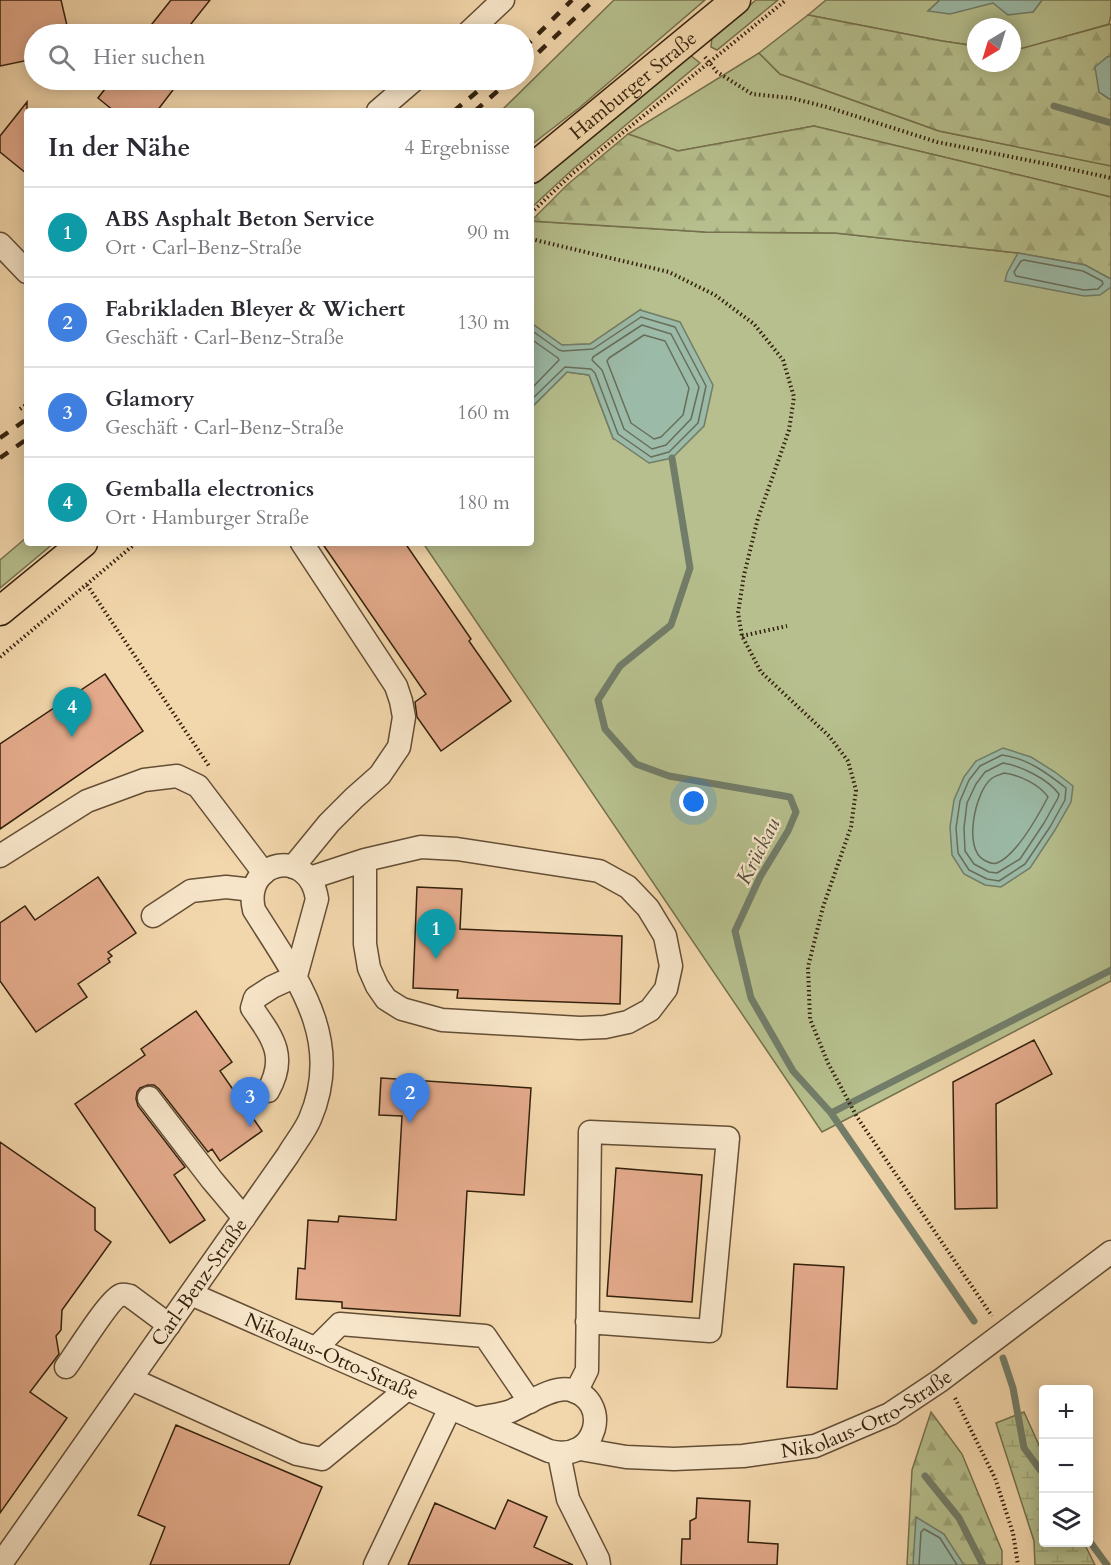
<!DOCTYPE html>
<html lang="de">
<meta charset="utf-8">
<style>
:root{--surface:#fff;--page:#f2f2f3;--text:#2b2b33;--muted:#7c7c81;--line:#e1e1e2;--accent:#8f2418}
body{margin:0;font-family:Cardo,serif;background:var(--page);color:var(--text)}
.controls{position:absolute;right:18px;bottom:18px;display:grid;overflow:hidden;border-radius:6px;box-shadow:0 3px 15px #0003}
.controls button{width:54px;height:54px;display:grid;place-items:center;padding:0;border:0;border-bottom:2px solid var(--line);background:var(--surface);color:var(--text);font:30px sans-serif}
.compass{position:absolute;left:967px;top:18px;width:54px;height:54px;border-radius:50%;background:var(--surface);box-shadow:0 3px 15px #0003;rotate:218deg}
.you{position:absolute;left:694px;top:802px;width:21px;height:21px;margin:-15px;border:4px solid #fff;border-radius:50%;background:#1a73e8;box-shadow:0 0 0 9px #1a73e833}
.badge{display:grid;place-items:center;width:39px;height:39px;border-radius:50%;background:var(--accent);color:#fff;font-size:20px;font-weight:700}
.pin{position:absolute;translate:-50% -50px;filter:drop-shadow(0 2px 3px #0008)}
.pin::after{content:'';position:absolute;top:32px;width:21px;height:18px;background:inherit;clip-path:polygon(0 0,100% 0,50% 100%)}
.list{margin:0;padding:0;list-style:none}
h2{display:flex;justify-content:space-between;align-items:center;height:78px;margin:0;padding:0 24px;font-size:26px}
h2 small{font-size:20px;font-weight:400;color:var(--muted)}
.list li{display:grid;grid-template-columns:39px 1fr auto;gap:18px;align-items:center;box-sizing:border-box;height:90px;padding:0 24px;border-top:2px solid var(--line)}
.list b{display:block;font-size:22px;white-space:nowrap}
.list p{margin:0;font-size:20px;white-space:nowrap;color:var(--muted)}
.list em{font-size:20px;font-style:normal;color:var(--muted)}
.icon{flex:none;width:33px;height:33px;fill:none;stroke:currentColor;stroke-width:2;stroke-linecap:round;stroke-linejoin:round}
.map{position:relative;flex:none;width:1111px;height:1565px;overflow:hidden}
.search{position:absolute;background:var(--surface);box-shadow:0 3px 15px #0003;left:24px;top:24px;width:510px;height:66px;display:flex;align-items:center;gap:15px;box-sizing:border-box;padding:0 21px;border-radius:33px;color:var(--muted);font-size:22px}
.panel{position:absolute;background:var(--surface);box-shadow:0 3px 15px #0003;left:24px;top:108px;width:510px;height:438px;border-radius:6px}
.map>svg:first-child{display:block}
.green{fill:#b6bf8d;stroke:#75704d;stroke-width:1.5}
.forest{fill:url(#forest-firs);stroke:#75704d;stroke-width:1.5}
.wetland{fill:url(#wetland-marsh);stroke:#75704d;stroke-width:1.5}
.water{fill:#9bbaa7;stroke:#727d69;stroke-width:1.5}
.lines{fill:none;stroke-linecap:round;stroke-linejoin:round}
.shore{stroke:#686e5a;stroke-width:1.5}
.stream{stroke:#727d69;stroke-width:7}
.building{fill:#e3aa8b;stroke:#34210d;stroke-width:1.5}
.minor-casing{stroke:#644e35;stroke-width:25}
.major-casing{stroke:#34210d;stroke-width:31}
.path{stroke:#34210d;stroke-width:4;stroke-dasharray:1.5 3;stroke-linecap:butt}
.minor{stroke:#f7e5c9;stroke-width:22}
.major{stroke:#f3d7ac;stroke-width:28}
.rail{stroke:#34210d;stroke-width:4.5;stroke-dasharray:10 10;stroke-linecap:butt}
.labels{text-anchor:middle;stroke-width:4.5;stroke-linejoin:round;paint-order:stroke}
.street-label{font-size:20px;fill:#34210d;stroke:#f7e5c9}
.water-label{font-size:21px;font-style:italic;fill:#534f3b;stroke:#f7e5c9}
</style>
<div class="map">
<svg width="1111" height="1565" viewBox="0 0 1111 1565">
<defs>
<pattern id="forest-firs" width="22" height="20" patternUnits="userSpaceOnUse" patternTransform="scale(1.5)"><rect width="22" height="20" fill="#b6bf8d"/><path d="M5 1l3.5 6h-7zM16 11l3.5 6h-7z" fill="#9da478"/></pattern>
<pattern id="wetland-marsh" width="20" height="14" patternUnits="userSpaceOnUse" patternTransform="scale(1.5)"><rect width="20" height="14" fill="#b6bf8d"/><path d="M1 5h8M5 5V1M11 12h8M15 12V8" fill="none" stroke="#9da478"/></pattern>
</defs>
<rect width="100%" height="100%" fill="#f3d7ac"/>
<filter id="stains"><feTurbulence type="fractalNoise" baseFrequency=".00333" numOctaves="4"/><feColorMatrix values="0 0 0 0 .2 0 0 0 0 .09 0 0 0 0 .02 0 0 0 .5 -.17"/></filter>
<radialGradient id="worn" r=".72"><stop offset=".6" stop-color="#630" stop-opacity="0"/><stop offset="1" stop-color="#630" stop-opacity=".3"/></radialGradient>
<!-- green -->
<path class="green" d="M614,0H705L579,108L531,145V111H501Z
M756,0H778L717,50L711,47L712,37Z
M826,0H940L929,10L978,6L993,3L1033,12L1042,0H1111V15L1109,24L1013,51L1012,27H976V46L942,41L808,15Z
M759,53L780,74L939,131L1108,165L1111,166V197L814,126L678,151L628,134Z
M690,55L700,63L573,169L531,208V186Z
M531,221L705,232L835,233L1018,253L1111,279V981L822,1132L423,543H531V408L567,372L589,375L613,438L640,310L590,344L562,345L531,323Z
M27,537V543H54L0,588V560Z"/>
<!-- forest -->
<path class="forest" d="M808,15L942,41L976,46V63H1012V51L1111,24V56L1107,57L1099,92L1111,100V166L939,131L780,74L759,53Z
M814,126L1111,197V279L1085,265L1018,253L835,233L705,232L531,221L567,185L628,134L678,151Z
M931,1412L962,1454L1002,1551V1565H907L912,1470Z"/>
<!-- wetland -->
<path class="wetland" d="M1024,1412L1043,1454L1044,1542L1084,1543L1095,1565H1035L1034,1541L996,1423Z"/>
<!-- water -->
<path class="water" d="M940,0H1042L1033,12L1008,15L993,3L950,14L928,11Z
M1111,56V100L1099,92L1095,67L1107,57Z
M1018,253L1085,265L1111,279V287L1100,295L1084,296L1005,281L1007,273Z
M640,310L680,322L713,385L704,426L672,458L649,463L613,438L589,375L567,372L531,408V323L562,345L590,344Z
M1003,748L1031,757L1055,772L1073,786L1071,802L1055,830L1030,868L1001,887L985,885L964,874L952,855L950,827L954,800L964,777L976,761Z
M916,1517L944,1534L964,1565H913Z"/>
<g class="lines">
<!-- shore -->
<path class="shore" d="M1024,260L1083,271L1102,281L1103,284L1098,289L1084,290L1016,276L1014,272L1021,261Z
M642,325L671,334L699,387L691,419L666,445L652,449L624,429L602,370L592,360L593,357Z
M531,330L559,350L563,351L593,349L641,317L675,327L706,386L698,423L669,452L651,457L618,434L595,373L591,369L565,367L531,400
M644,335L665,341L689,388L683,415L661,437L654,439L631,423L607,361L609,358Z
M531,339L558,358L559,360L531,389
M1002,755C1027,758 1047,773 1066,788L1065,800L1050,827L1025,864L999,881L987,879L969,870L958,853L956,828L960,801L969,780L980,766Z
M1003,763C1021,766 1048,779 1059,794L1058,798L1044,823L1020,859L997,873L989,872L974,864L965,851L964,828L967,803L976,784L985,772Z
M1004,773C1019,775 1039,784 1048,797C1038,816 1017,855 997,863C992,865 988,862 984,860C963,849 975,792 991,779C994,776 1000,775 1004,773Z
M919,1565L921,1532L924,1529L940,1538L957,1565"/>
<!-- stream -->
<path class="stream" d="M1054,106L1111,123
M672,458L690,568L671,625L620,666L598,700L605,729L636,764L669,776L790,797L796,812L788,831L760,877L735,931L751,998L793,1071L831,1113L974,1321
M831,1113L1111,970
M1003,1358L1013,1388L1024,1448L1044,1475
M925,1476L959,1518L983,1565
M1088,1539L1107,1565"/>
</g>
<!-- building -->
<path class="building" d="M0,0H61L69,34H34V59L0,66Z
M171,0H210L183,34H144Z
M112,80H159L173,90L157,111H114L98,98Z
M27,102V174L0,152V136Z
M322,543H405L471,639L469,641L511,701L441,751L417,717L415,702L426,694Z
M105,674L143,731L0,829V744Z
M98,877L136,933L108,952L112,956L108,959L110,962L78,984L87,997L36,1032L0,981V923L25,906L35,920Z
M417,887L462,889L460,929L622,936L620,1004L457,998L458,990L413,988Z
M196,1011L232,1062L220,1071L262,1131L220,1161L212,1149L208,1152L159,1089L154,1085H148L140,1088L137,1092L136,1099L138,1106L185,1167L174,1175L205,1220L170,1243L75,1104L145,1055L141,1049Z
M1034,1040L1052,1074L996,1104L997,1208L955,1209L953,1082Z
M381,1078L531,1088L524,1195L467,1191L460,1316L342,1308V1302L296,1299L298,1268L305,1269L308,1220L338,1222L339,1216L396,1220L402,1116L379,1115Z
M0,1142L95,1208V1230L111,1242L62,1310L61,1330L56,1336L59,1354L30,1392L67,1418L0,1513Z
M616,1168L702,1175L692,1302L607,1296Z
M794,1264L844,1267L837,1389L787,1387Z
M176,1425L322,1487L289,1565H150L165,1527L138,1515Z
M697,1498L750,1501L748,1542L778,1544L777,1565H681L682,1539H690V1521L696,1518Z
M508,1500L547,1517L534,1547L573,1565H408L435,1503L495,1529Z"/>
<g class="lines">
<!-- minor casing -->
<g class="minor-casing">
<g id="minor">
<path d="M467,34L503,0"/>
<path d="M378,111L414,80"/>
<path d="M0,244L27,272"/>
<path d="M0,856L87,801L144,780L177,776L198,786L264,873"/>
<path d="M293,867L329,823L354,798L380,775L399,747L404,717L401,701L396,686L302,543"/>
<path d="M310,878L365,860L421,847L457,849L599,871L628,887L648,908L665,936L671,966L666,989L650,1010L628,1022L605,1027L580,1028L442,1020L402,1009L386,999L377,986L369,968L365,944V860"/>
<path d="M153,916L191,891L226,887L253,890"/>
<path d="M268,1091C288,1056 272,1037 252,1008L255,998L272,987L296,976"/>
<path d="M149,1098L212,1180L244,1218"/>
<path id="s1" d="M191,1294L549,1451C599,1464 611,1400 571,1390C554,1385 527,1404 511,1411C500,1415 486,1416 475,1419"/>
<path d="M316,1348L340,1324L485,1336L530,1402"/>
<path d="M66,1367C75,1355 110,1298 121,1295C124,1294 126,1295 130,1296L169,1325"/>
<path d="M131,1379L297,1454L322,1459L407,1389"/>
<path d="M576,1392L587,1370L590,1132L728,1138L710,1331L587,1322"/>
<path id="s2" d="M580,1449L626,1457L674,1459L743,1456L815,1446L890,1414L941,1380L1111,1252"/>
<path d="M559,1454L568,1499L598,1559L599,1565"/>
<path id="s3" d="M0,1565L288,1155C295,1143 305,1131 310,1119C345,1038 295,976 254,910C242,860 309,846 317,899L296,976"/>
<path d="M375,1565L450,1408"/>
</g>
</g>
<!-- major casing -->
<g class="major-casing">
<g id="major">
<path id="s4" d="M531,169L736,0"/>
<path d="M0,611L83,543"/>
</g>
</g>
<!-- path -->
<path class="path" d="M705,57L717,72L752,94L791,98L827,107L937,142L1052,165L1111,178
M531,213L573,173L786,0
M531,239L669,272L715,295L754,324L783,360L794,397L789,430L758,518L744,575L738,613L742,636L761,672L829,736L848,761L856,790L851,827L823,907L808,967L810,1019L828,1063L857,1117L992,1316
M20,409L27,404
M87,585L209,766
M742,636L787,626
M0,657L136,543
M955,1398L995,1478L1013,1533L1018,1565"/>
<!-- minor -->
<use href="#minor" class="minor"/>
<!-- major -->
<use href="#major" class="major"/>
<!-- rail -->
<path class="rail" d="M524,48L572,0
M524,66L594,0
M454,111L491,80
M475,111L510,80
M0,438L27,419
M0,458L27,439"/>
</g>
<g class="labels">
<!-- street labels -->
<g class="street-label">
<text dy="7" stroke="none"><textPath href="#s4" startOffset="132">Hamburger Straße</textPath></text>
<text dy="7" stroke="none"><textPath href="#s3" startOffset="346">Carl-Benz-Straße</textPath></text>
<text dy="7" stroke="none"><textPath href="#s1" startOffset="154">Nikolaus-Otto-Straße</textPath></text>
<text dy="7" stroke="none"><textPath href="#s2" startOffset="296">Nikolaus-Otto-Straße</textPath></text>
</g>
<!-- water labels -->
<g class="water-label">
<text transform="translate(758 851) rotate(-63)" y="7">Krückau</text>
</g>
</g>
<rect width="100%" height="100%" filter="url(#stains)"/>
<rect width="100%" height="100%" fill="url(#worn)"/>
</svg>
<div class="controls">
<button>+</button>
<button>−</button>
<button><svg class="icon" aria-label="layers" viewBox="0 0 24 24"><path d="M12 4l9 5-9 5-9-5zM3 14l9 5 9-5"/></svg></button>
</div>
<svg class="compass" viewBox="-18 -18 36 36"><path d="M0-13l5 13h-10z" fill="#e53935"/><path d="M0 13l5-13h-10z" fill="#7c7c81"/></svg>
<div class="you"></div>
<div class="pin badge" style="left:436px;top:959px;background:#0f9aa8">1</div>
<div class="pin badge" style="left:410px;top:1123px;background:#3f7fe0">2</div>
<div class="pin badge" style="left:250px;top:1127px;background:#3f7fe0">3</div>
<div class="pin badge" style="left:72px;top:737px;background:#0f9aa8">4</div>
<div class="search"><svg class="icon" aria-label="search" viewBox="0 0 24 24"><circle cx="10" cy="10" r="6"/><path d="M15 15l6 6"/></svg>Hier suchen</div>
<section class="panel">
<h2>In der Nähe<small>4 Ergebnisse</small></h2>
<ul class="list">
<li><span class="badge" style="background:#0f9aa8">1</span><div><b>ABS Asphalt Beton Service</b><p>Ort · Carl-Benz-Straße</p></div><em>90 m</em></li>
<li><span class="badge" style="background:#3f7fe0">2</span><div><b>Fabrikladen Bleyer &amp; Wichert</b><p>Geschäft · Carl-Benz-Straße</p></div><em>130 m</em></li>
<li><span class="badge" style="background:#3f7fe0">3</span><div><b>Glamory</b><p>Geschäft · Carl-Benz-Straße</p></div><em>160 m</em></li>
<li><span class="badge" style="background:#0f9aa8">4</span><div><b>Gemballa electronics</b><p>Ort · Hamburger Straße</p></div><em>180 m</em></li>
</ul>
</section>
</div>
